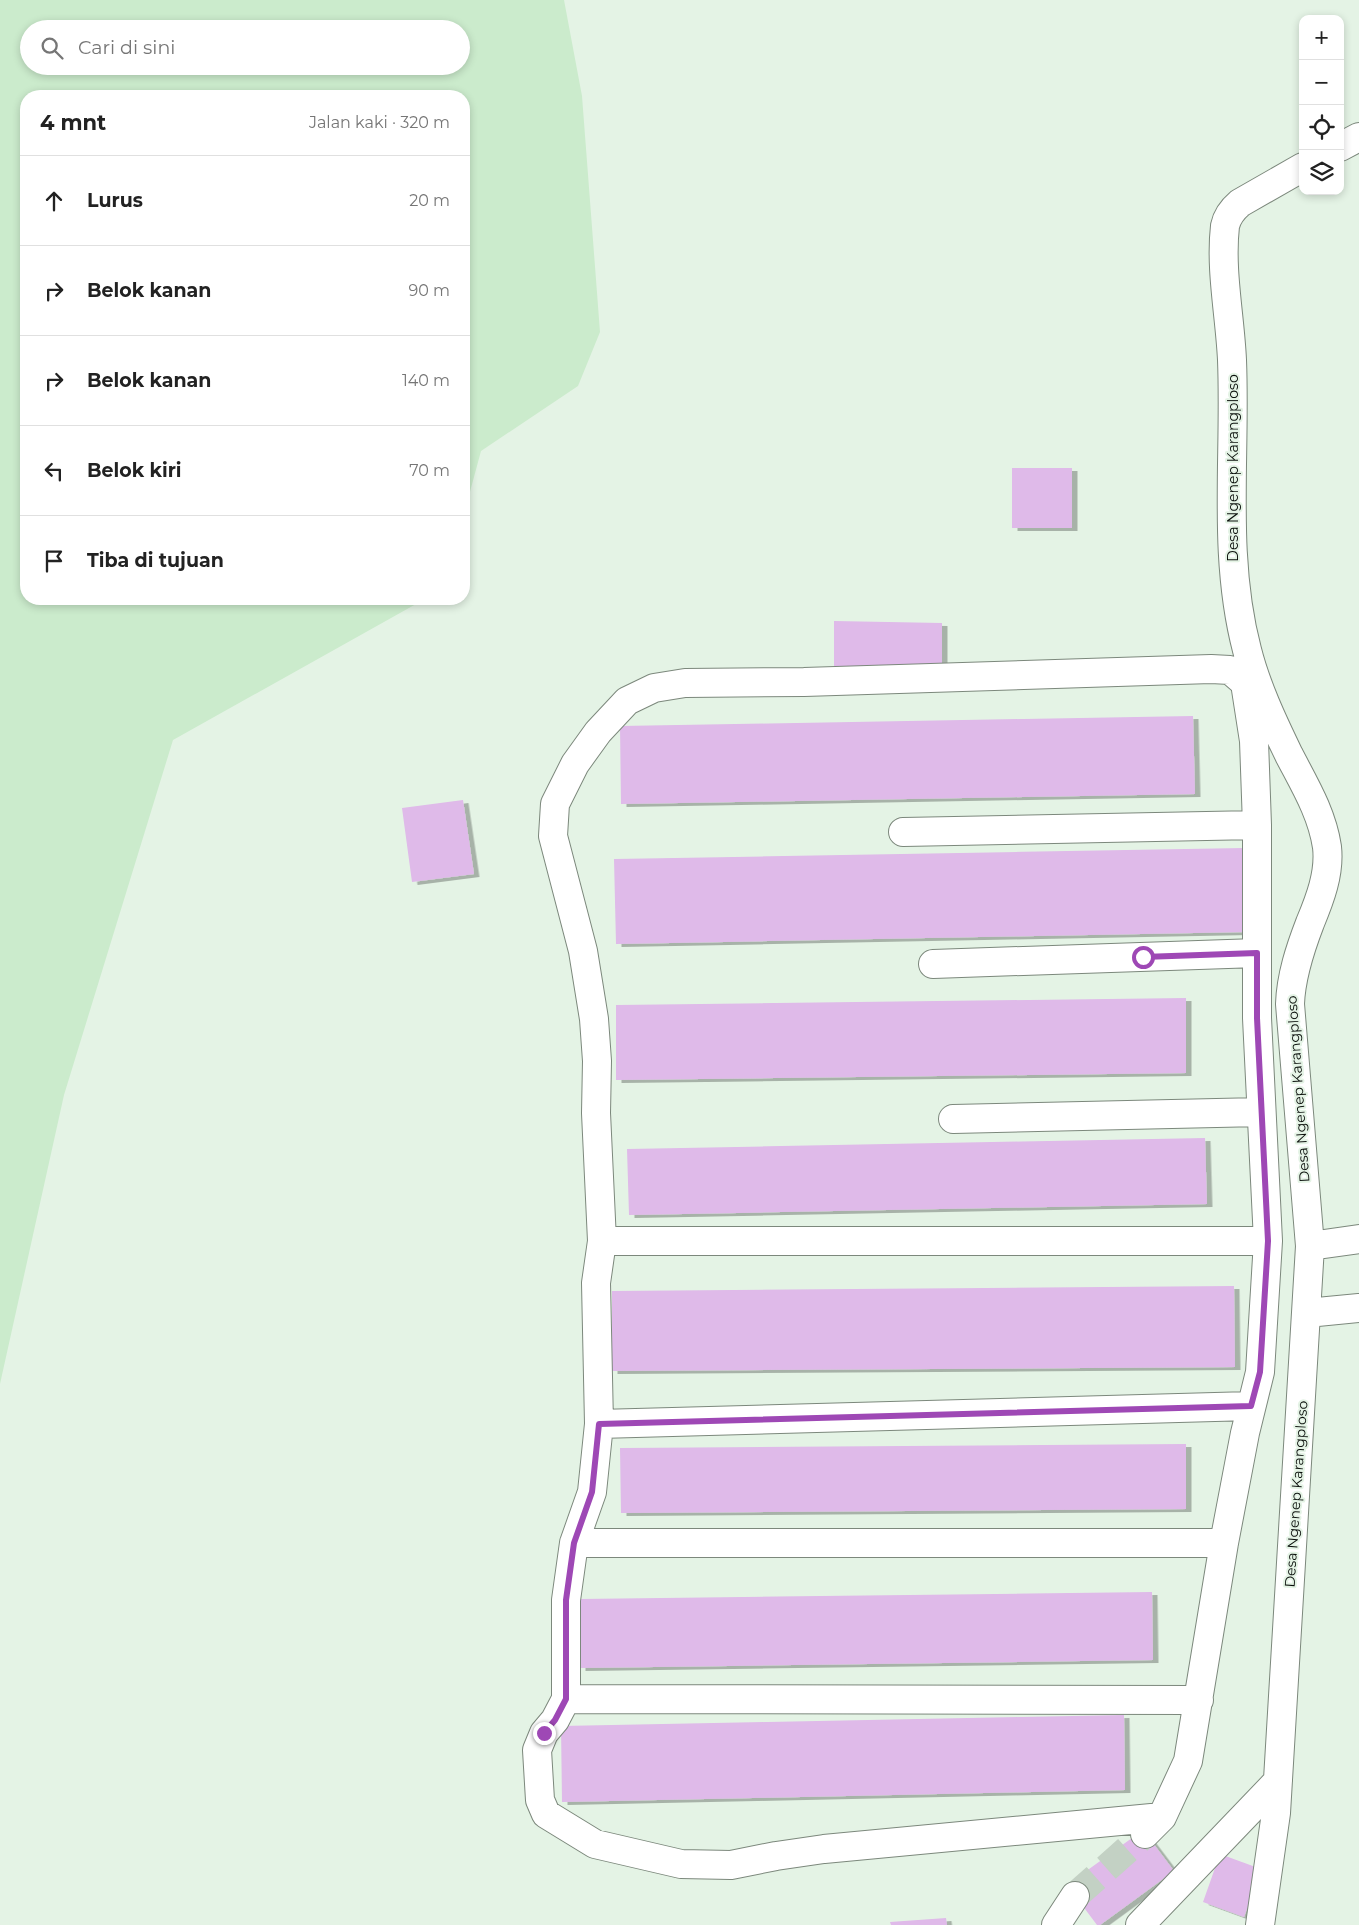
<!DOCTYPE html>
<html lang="id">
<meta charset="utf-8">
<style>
:root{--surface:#fff;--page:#f6f6f6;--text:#222;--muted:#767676;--line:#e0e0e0}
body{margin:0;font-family:Montserrat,sans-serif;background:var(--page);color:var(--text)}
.controls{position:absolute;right:15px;top:15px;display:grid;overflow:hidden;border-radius:10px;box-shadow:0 2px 8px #0003}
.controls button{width:45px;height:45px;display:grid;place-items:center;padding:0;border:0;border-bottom:1px solid var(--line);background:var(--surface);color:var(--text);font:25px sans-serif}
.stop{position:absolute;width:15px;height:15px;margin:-11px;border:4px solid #9e48b5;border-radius:50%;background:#fff}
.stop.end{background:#9e48b5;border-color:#fff;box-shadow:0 1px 5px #0008}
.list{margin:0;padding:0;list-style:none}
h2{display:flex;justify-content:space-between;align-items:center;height:65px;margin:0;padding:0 20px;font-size:21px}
h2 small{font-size:16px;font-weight:400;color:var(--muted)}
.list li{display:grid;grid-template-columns:32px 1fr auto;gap:15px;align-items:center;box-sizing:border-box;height:90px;padding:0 20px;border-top:1px solid var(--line)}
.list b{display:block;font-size:19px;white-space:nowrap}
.list em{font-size:16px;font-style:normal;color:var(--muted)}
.icon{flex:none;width:28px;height:28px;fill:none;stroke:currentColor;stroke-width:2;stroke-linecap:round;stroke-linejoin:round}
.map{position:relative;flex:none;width:1359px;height:1925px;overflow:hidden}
.search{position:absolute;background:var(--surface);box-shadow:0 2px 8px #0003;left:20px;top:20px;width:450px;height:55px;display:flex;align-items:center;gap:12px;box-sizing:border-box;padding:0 18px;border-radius:28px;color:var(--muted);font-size:19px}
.panel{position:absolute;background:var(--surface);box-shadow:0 2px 8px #0003;left:20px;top:90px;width:450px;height:515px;border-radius:20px}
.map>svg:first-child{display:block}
.green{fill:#cbebcc;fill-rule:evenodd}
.building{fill:#dfbae9;filter:url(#shadow)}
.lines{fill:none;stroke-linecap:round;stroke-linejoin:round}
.minor-tunnel{stroke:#c3d1c4;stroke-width:28;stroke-dasharray:28 14;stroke-linecap:butt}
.minor-casing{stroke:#7c887c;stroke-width:30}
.minor{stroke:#fff;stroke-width:28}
.route{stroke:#9e48b5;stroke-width:6}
.labels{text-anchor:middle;stroke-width:4;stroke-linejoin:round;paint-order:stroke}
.street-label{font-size:14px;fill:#0a0f0b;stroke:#e4f3e5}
</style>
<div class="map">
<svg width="1359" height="1925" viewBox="0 0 1359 1925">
<defs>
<filter id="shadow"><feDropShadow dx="5.5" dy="3" stdDeviation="0" flood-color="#0004"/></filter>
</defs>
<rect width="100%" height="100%" fill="#e4f3e5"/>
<!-- green -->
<path class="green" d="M0,0H564L582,96L600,332L578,386L481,451L464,514V96H26V599H425L173,740L64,1095L0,1384ZM29,29H461V66H29Z"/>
<!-- building -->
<path class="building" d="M1012,468H1072V528H1012Z
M834,621L942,623V668L834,667Z
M1193,716L1195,794L621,804L620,726Z
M463,800L474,874L412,882L402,808Z
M1244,848L1246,932L616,944L614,859Z
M1186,998V1073L616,1080V1005Z
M1205,1138L1207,1204L629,1215L627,1149Z
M1234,1286L1235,1367L612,1371V1291Z
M1186,1444V1509L621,1513L620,1448Z
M1152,1592L1153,1660L580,1668L579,1599Z
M1124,1715L1125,1790L562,1802L561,1726Z
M1143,1830L1174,1871L1100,1925H1097L1067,1885Z
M1220,1854L1261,1869L1244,1917L1203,1902Z
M946,1918L947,1925H891L890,1922Z"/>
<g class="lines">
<!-- minor-tunnel -->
<path class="minor-tunnel" d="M1075,1896L1145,1834"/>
<!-- minor casing -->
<g class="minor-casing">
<path id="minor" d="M1340,147L1359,137
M903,832L1257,825
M933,964L1257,953
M953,1119L1261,1112
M602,1241H1268
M1310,1246L1359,1239
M1307,1313L1359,1308
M599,1424L1251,1406
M574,1543H1224
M566,1699L1199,1700
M1145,1834L1162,1817L1188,1761L1224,1543L1245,1433L1260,1372L1268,1241L1257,1018V825L1254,741L1245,683L1230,670L1211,669L804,682L685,683L654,688L627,701L598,732L575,764L555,804L553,836L583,951L594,1019L597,1061L596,1113L602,1241L596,1283L599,1424L592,1492L574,1543L566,1600V1699L555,1720L544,1733L537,1750L540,1800L546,1814L595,1844L681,1864L731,1865L776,1856L824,1849L1162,1817
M1056,1925L1075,1896
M1140,1925L1278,1781
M1260,1925L1276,1813L1310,1246L1290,1004C1291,976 1300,949 1310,923C1320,899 1330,873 1327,847C1322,813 1304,784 1289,755C1273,722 1256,686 1247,650C1222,555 1236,457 1232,360C1230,316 1220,270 1225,226C1227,216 1233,209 1240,203L1303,167"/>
</g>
<!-- minor -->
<use href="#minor" class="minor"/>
</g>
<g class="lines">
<!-- route -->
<path class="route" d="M544,1733L555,1720L566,1699V1600L574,1543L592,1492L599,1424L1251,1406L1260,1372L1268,1241L1257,1018V953L1143,957"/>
</g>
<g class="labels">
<!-- street labels -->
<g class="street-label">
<text transform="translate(1233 468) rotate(-90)" y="5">Desa Ngenep Karangploso</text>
<text transform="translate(1298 1089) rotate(-94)" y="5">Desa Ngenep Karangploso</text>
<text transform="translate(1296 1494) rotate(-86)" y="5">Desa Ngenep Karangploso</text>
</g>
</g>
</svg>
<div class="controls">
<button>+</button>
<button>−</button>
<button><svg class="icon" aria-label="locate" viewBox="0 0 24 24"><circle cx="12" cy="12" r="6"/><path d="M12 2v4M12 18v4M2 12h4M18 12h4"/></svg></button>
<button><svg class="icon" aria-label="layers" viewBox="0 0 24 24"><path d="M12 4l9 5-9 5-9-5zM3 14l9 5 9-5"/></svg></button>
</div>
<div class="stop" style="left:1143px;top:957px"></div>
<div class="stop end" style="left:544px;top:1733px"></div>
<div class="search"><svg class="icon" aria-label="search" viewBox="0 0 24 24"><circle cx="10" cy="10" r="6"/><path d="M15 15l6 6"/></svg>Cari di sini</div>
<section class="panel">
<h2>4 mnt<small>Jalan kaki · 320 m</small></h2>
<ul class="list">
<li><svg class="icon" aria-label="ahead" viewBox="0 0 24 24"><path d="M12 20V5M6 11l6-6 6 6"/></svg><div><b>Lurus</b></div><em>20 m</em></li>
<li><svg class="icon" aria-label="right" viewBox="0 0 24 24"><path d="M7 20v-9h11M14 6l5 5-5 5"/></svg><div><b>Belok kanan</b></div><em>90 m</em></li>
<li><svg class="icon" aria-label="right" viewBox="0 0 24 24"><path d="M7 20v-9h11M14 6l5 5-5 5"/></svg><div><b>Belok kanan</b></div><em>140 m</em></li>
<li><svg class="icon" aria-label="left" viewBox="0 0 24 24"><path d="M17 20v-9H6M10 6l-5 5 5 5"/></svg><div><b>Belok kiri</b></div><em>70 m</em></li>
<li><svg class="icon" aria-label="arrive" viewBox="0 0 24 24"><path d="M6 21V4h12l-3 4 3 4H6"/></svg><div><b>Tiba di tujuan</b></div></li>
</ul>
</section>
</div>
